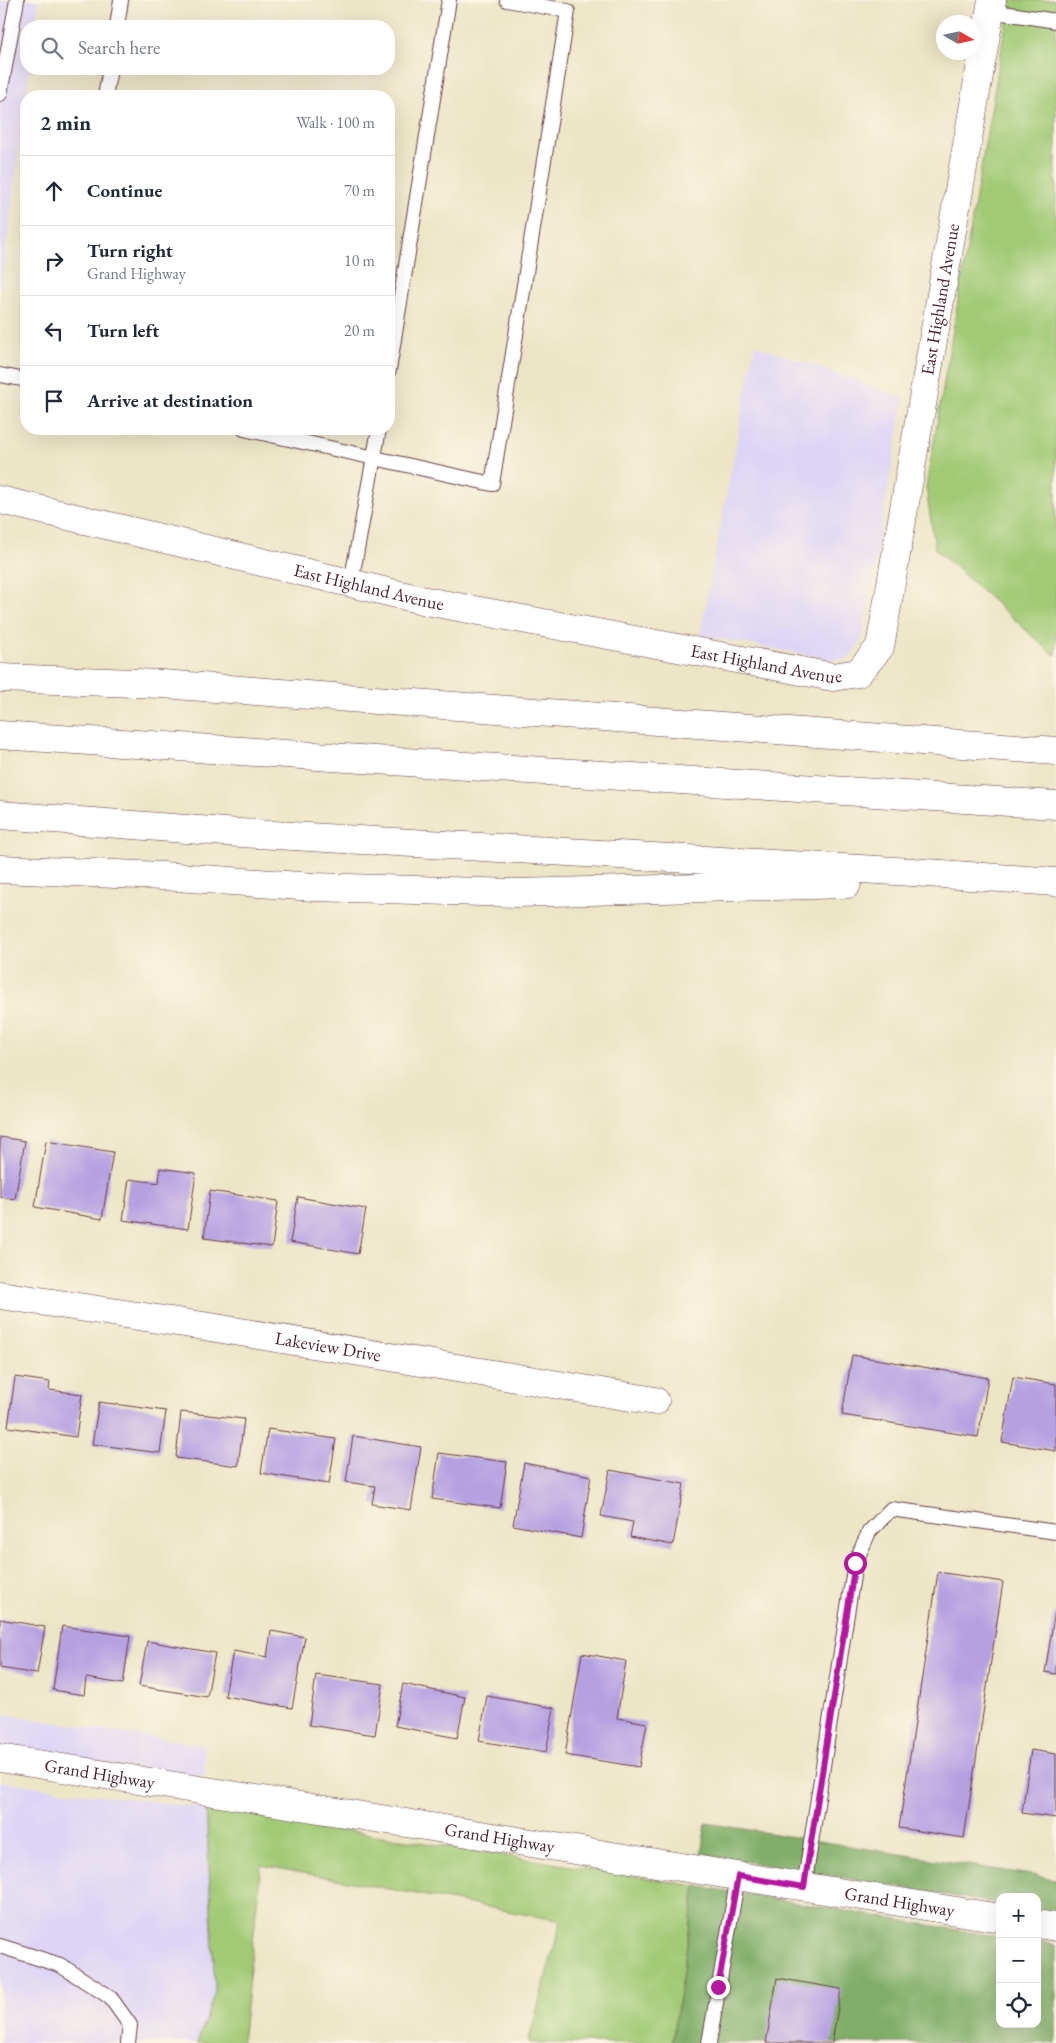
<!DOCTYPE html>
<meta charset="utf-8">
<style>
:root{--surface:#fff;--page:#f2f2f3;--text:#1f2937;--muted:#747a83;--line:#e0e1e3}
body{margin:0;font-family:"EB Garamond",serif;background:var(--page);color:var(--text)}
.controls{position:absolute;right:15px;bottom:15px;display:grid;overflow:hidden;border-radius:10px;box-shadow:0 5px 20px #0002}
.controls button{width:45px;height:45px;display:grid;place-items:center;padding:0;border:0;border-bottom:1px solid var(--line);background:var(--surface);color:var(--text);font:25px sans-serif}
.compass{position:absolute;left:936px;top:15px;width:45px;height:45px;border-radius:50%;background:var(--surface);box-shadow:0 5px 20px #0002;rotate:99deg}
.stop{position:absolute;width:15px;height:15px;margin:-11px;border:4px solid #b5179e;border-radius:50%;background:#fff}
.stop.end{background:#b5179e;border-color:#fff;box-shadow:0 1px 5px #0008}
.list{margin:0;padding:0;list-style:none}
h2{display:flex;justify-content:space-between;align-items:center;height:65px;margin:0;padding:0 20px;font-size:21px}
h2 small{font-size:16px;font-weight:400;color:var(--muted)}
.list li{display:grid;grid-template-columns:32px 1fr auto;gap:15px;align-items:center;box-sizing:border-box;height:70px;padding:0 20px;border-top:1px solid var(--line)}
.list b{display:block;font-size:19px;white-space:nowrap}
.list p{margin:0;font-size:16px;white-space:nowrap;color:var(--muted)}
.list em{font-size:16px;font-style:normal;color:var(--muted)}
.icon{flex:none;width:28px;height:28px;fill:none;stroke:currentColor;stroke-width:2;stroke-linecap:round;stroke-linejoin:round}
.map{position:relative;flex:none;width:1056px;height:2043px;overflow:hidden}
.search{position:absolute;background:var(--surface);box-shadow:0 5px 20px #0002;left:20px;top:20px;width:375px;height:55px;display:flex;align-items:center;gap:12px;box-sizing:border-box;padding:0 18px;border-radius:20px;color:var(--muted);font-size:19px}
.panel{position:absolute;background:var(--surface);box-shadow:0 5px 20px #0002;left:20px;top:90px;width:375px;height:345px;border-radius:20px}
.map>svg:first-child{display:block}
.built{fill:#ded5f6}
.green{fill:#a1ca76;stroke:#767450}
.forest{fill:#80ae67;stroke:#656649}
.building{fill:#b5a0e2}
.lines{fill:none;stroke-linecap:round;stroke-linejoin:round}
.service-casing{stroke:#623d42;stroke-width:16}
.minor-casing{stroke:#623d42;stroke-width:29}
.tertiary-casing{stroke:#623d42;stroke-width:29}
.trunk-casing{stroke:#623d42;stroke-width:29}
.service{stroke:#fff;stroke-width:14}
.minor{stroke:#fff;stroke-width:28}
.tertiary{stroke:#fff;stroke-width:28}
.trunk{stroke:#fff;stroke-width:28}
.route{stroke:#b5179e;stroke-width:6}
.labels{text-anchor:middle;stroke-width:4.5;stroke-linejoin:round;paint-order:stroke}
.street-label{font-size:18px;fill:#4a1f2b;stroke:#fcf5e5}
</style>
<div class="map">
<svg width="1056" height="2043" viewBox="0 0 1056 2043">
<rect width="100%" height="100%" fill="#fcf5e5"/>
<filter id="ink" filterUnits="userSpaceOnUse"><feTurbulence type="fractalNoise" baseFrequency=".02" numOctaves="2"/><feDisplacementMap in="SourceGraphic" scale="10" xChannelSelector="R" yChannelSelector="G"/><feConvolveMatrix kernelMatrix="1 2 1 2 8 2 1 2 1" color-interpolation-filters="sRGB"/></filter>
<filter id="wash" filterUnits="userSpaceOnUse"><feTurbulence type="fractalNoise" baseFrequency=".0096" numOctaves="4" result="noise"/><feDisplacementMap in="SourceGraphic" scale="20" xChannelSelector="R" yChannelSelector="G"/><feGaussianBlur stdDeviation="1.12" result="paint"/><feColorMatrix in="noise" values="0 0 0 0 0 0 0 0 0 0 0 0 0 0 0 0 0 1.4 0 .05"/><feComposite in="paint" operator="in"/></filter>
<g filter="url(#wash)">
<rect width="100%" height="100%" fill="#ece5c6"/>
<!-- built -->
<path class="built" d="M0,0H39L35,26H26V69H30L0,295Z
M755,345L904,398L862,640L848,659L833,660L700,635Z
M0,1714L203,1745L205,1776L69,1759L0,1748Z
M0,1781L64,1791L206,1808L215,1992L197,2043H0Z"/>
<!-- green -->
<path class="green" d="M1010,0H1056V655L1053,654L935,549L926,487Z
M206,1808L696,1886L672,2043H528L561,1921L261,1865L242,2043H197L215,1992Z"/>
<!-- forest -->
<path class="forest" d="M706,1823L1056,1879V1913L1037,1910V1897H1000V1904L701,1854Z
M696,1886L1000,1937V2024H1037V1942L1056,1945V2043H672Z"/>
<g id="blocks">
<!-- building -->
<path class="building" d="M0,1137L25,1141L15,1199L0,1197Z
M46,1141L113,1152L102,1219L35,1207Z
M160,1168L196,1173L188,1229L123,1220L129,1179L159,1183Z
M210,1191L278,1201L272,1247L204,1238Z
M298,1197L366,1209L358,1254L290,1242Z
M852,1355L988,1378L978,1437L842,1415Z
M15,1377L50,1382L49,1390L82,1394L76,1437L8,1427Z
M1013,1377L1056,1384V1451L1002,1442Z
M99,1402L166,1411L160,1453L92,1444Z
M181,1412L244,1419L238,1466L176,1458Z
M268,1429L336,1439L329,1484L261,1473Z
M353,1436L421,1447L411,1510L372,1504L375,1486L346,1482Z
M439,1453L507,1462L500,1508L432,1499Z
M524,1463L591,1476L581,1538L513,1525Z
M610,1470L684,1484L673,1545L630,1537L633,1522L601,1516Z
M938,1572L1003,1582L964,1838L899,1828Z
M1055,1611L1056,1612V1674L1045,1672Z
M0,1619L45,1627L37,1674L0,1668Z
M62,1626L130,1636L123,1684L86,1678L84,1695L53,1690Z
M271,1631L305,1637L292,1708L225,1696L233,1651L267,1657Z
M147,1641L215,1653L207,1697L139,1686Z
M582,1653L626,1661L617,1718L647,1723L639,1767L565,1755Z
M316,1675L383,1684L375,1735L309,1725Z
M403,1684L465,1697L457,1738L395,1726Z
M487,1696L554,1708L546,1752L479,1741Z
M1031,1750L1056,1754V1818L1022,1813Z
M777,1978L841,1989L832,2043H766Z"/>
</g>
</g>
<g filter="url(#ink)">
<use href="#blocks" fill-opacity="0" stroke="#623d42" stroke-width="1"/>
<g class="lines">
<!-- service casing -->
<g class="service-casing">
<path id="service" d="M990,11L1056,21
M117,26L121,0
M0,94L17,0
M105,96L110,69
M389,370L449,0
M0,375L26,380
M244,429L492,484L568,11L507,0
M351,583L379,429
M804,1887L855,1563L869,1532L891,1509L1056,1532
M0,1946L60,1965L110,1997L130,2025L128,2043
M709,2043L738,1876"/>
</g>
<!-- minor casing -->
<g class="minor-casing">
<g id="minor">
<path id="s1" d="M0,500L426,601L833,677L858,673L880,647L992,0"/>
<path id="s2" d="M0,1295L210,1327L655,1401"/>
</g>
</g>
<!-- tertiary casing -->
<g class="tertiary-casing">
<g id="tertiary">
<path id="s3" d="M0,1758L1000,1918"/>
<path d="M1037,1924L1056,1927"/>
</g>
</g>
<!-- trunk casing -->
<g class="trunk-casing">
<path id="trunk" d="M0,678L162,684L1056,751
M0,735L1056,805
M0,815L239,833L912,872L1056,882
M0,869L163,876L314,887L517,893L847,884"/>
</g>
<!-- service -->
<use href="#service" class="service"/>
<!-- minor -->
<use href="#minor" class="minor"/>
<!-- tertiary -->
<use href="#tertiary" class="tertiary"/>
<!-- trunk -->
<use href="#trunk" class="trunk"/>
</g>
</g>
<g class="lines" filter="url(#ink)">
<!-- route -->
<path class="route" d="M718,1987L738,1876L804,1887L855,1563"/>
</g>
<g class="labels">
<!-- street labels -->
<g class="street-label">
<text dy="6" stroke="none"><textPath href="#s1" startOffset="1264">East Highland Avenue</textPath></text>
<text dy="6" stroke="none"><textPath href="#s1" startOffset="379">East Highland Avenue</textPath></text>
<text dy="6" stroke="none"><textPath href="#s1" startOffset="784">East Highland Avenue</textPath></text>
<text dy="6" stroke="none"><textPath href="#s2" startOffset="332">Lakeview Drive</textPath></text>
<text dy="6" stroke="none"><textPath href="#s3" startOffset="101">Grand Highway</textPath></text>
<text dy="6" stroke="none"><textPath href="#s3" startOffset="506">Grand Highway</textPath></text>
<text dy="6" stroke="none"><textPath href="#s3" startOffset="911">Grand Highway</textPath></text>
</g>
</g>
</svg>
<div class="controls">
<button>+</button>
<button>−</button>
<button><svg class="icon" aria-label="locate" viewBox="0 0 24 24"><circle cx="12" cy="12" r="6"/><path d="M12 2v4M12 18v4M2 12h4M18 12h4"/></svg></button>
</div>
<svg class="compass" viewBox="-18 -18 36 36"><path d="M0-13l5 13h-10z" fill="#e53935"/><path d="M0 13l5-13h-10z" fill="#747a83"/></svg>
<div class="stop" style="left:855px;top:1563px"></div>
<div class="stop end" style="left:718px;top:1987px"></div>
<div class="search"><svg class="icon" aria-label="search" viewBox="0 0 24 24"><circle cx="10" cy="10" r="6"/><path d="M15 15l6 6"/></svg>Search here</div>
<section class="panel">
<h2>2 min<small>Walk · 100 m</small></h2>
<ul class="list">
<li><svg class="icon" aria-label="ahead" viewBox="0 0 24 24"><path d="M12 20V5M6 11l6-6 6 6"/></svg><div><b>Continue</b></div><em>70 m</em></li>
<li><svg class="icon" aria-label="right" viewBox="0 0 24 24"><path d="M7 20v-9h11M14 6l5 5-5 5"/></svg><div><b>Turn right</b><p>Grand Highway</p></div><em>10 m</em></li>
<li><svg class="icon" aria-label="left" viewBox="0 0 24 24"><path d="M17 20v-9H6M10 6l-5 5 5 5"/></svg><div><b>Turn left</b></div><em>20 m</em></li>
<li><svg class="icon" aria-label="arrive" viewBox="0 0 24 24"><path d="M6 21V4h12l-3 4 3 4H6"/></svg><div><b>Arrive at destination</b></div></li>
</ul>
</section>
</div>
